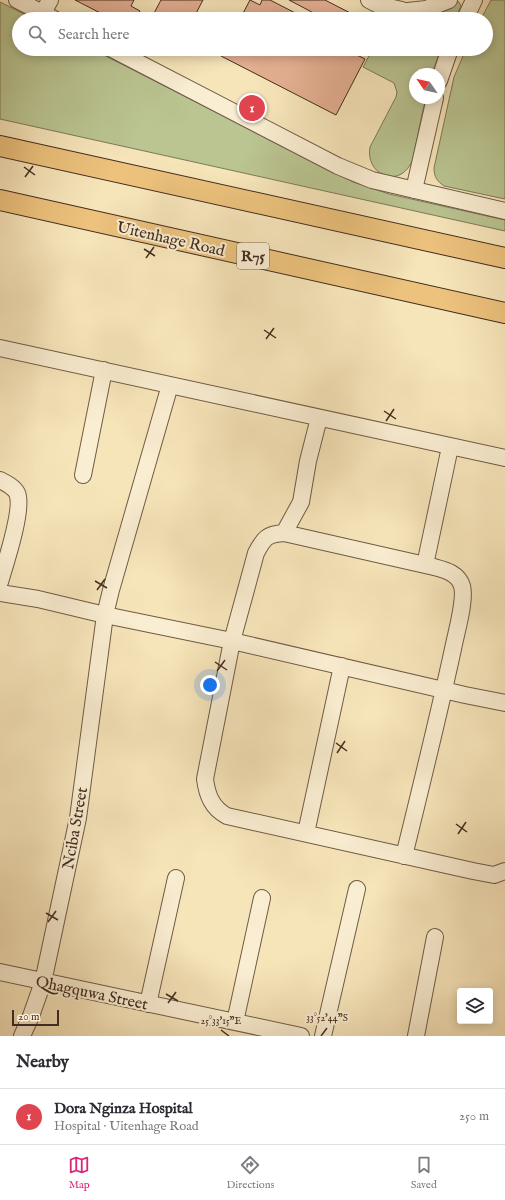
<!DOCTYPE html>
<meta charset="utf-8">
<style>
:root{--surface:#fff;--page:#f7f7f7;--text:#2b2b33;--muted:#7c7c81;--line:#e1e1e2;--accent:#db2777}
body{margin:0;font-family:"IM FELL English",serif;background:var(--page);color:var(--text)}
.controls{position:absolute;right:12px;bottom:12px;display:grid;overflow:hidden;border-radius:4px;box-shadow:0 2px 10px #0003}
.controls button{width:36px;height:36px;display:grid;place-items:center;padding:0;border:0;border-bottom:1px solid var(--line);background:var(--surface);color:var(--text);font:20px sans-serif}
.compass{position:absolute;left:409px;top:68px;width:36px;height:36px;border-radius:50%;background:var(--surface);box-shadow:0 2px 10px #0003;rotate:304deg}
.scale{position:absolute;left:12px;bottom:10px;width:47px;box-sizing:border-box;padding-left:4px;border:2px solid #432d20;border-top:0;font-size:11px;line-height:14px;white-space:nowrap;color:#432d20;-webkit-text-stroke:3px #faeed2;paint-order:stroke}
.you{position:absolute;left:210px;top:685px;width:14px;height:14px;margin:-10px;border:3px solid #fff;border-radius:50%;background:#1a73e8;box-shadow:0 0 0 6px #1a73e833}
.badge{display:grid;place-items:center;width:26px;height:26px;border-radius:50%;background:var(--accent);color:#fff;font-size:13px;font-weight:700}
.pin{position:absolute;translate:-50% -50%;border:2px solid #fff;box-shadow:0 1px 4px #0006}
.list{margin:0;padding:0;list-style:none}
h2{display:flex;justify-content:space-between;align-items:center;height:52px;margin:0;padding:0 16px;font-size:17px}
h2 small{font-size:13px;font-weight:400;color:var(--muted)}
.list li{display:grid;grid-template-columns:26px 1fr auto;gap:12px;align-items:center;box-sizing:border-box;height:56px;padding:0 16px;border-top:1px solid var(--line)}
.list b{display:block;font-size:15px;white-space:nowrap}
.list p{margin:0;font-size:13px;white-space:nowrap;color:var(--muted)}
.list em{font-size:13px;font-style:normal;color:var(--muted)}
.icon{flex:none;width:22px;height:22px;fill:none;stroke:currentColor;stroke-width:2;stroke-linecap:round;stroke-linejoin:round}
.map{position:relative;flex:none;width:505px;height:1036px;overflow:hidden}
.search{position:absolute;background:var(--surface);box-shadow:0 2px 10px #0003;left:12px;right:12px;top:12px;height:44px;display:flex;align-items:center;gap:10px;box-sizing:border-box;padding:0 14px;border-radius:22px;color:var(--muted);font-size:15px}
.sheet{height:108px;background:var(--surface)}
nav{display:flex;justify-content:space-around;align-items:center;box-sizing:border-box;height:56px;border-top:1px solid var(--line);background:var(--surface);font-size:11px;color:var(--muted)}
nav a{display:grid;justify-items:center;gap:2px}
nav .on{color:var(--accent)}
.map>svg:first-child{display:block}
.green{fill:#bac592;stroke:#7e7959}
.building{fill:#e4af92;stroke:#432d20}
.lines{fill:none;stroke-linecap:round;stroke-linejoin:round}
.minor-casing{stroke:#705b46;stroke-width:18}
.major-casing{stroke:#432d20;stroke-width:22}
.minor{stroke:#faeed2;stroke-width:16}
.major{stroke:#ecc27d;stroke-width:20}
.ticks{fill:none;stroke:#432d20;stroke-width:1.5}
.labels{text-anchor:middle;stroke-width:4;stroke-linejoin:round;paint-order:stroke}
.shield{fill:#faeed2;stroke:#7a6755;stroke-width:1}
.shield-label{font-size:15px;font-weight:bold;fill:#432d20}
.street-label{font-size:16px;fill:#432d20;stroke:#faeed2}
.ticks-label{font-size:10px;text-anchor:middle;fill:#432d20;stroke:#faeed2;stroke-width:4;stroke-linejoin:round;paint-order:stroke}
</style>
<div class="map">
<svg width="505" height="1036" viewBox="0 0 505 1036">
<rect width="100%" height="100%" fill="#f7e5ba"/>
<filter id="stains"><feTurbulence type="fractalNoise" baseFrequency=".005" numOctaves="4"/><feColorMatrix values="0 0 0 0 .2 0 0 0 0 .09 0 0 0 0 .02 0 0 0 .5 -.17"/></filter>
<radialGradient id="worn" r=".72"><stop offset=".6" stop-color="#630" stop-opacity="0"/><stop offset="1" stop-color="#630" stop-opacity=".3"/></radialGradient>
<!-- green -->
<path class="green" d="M491,0H505V199L444,186C437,181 434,177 434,168L454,77L466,49H486V19H481Z
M0,2L34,19H19V49H92L353,182L389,194L505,220V231L0,119Z
M455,2H459L461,6L455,19H406L407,17Z
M375,49H441L432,74H415V98H426C422,113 419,129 416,144C414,151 414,159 410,165C397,188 365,174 370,147L396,97L397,92L394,83L363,67L370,54L371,55Z"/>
<!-- building -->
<path class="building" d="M75,0H134L131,6L140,11L136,19H112Z
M161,0H203L193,19H160L153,15Z
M250,0L260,5L262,0H270L307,19H240Z
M289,0H325L362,19H325Z
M225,49H345L365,59L336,115L221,56Z
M348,49H363L359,56L347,50Z"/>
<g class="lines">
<!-- minor casing -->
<g class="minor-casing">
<path id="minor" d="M17,0L54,19
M369,0L379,5L402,10
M408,11L426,9L449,0
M43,13L50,0
M465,19L474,0
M112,49L338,166L372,180L505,211
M439,81L450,49
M414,190L435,98
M0,348L505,458
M83,475L104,370
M0,480C6,483 14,487 17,493C24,508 5,565 0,582
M284,533L301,502L308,461L319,418
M425,565L450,447
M0,593L38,599L105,615L232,641L465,695L505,703
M306,833L342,666
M404,856C421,787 438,718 453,649C456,633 466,600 462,586C458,573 445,570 434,567L284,533C267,534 264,538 256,553L232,641L205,779C207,795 212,808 227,816L473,871L494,875L505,871
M0,972L301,1036
M148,1004L176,878
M235,1022L262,898
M22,1036L31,1016L43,982L78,818L105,615L111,590L170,385
M323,1036L357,889
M416,1036L435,937"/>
</g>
<!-- major casing -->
<g class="major-casing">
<path id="major" d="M0,146L505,258
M0,200L505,313"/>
</g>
<!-- minor -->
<use href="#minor" class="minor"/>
<!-- major -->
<use href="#major" class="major"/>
</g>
<!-- ticks -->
<path class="ticks" d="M24,167L35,175M25,177L33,166M144,249L155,256M146,258L154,247M264,330L276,338M266,339L274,328M384,411L396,419M386,421L394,409M95,581L107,588M97,590L105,579M215,662L227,670M217,671L225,660M336,743L347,751M337,753L345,741M456,824L467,832M458,834L466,822M46,913L58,920M48,922L56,911M166,994L178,1001M168,1003L176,992M221,1030L229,1036M321,1036L327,1028"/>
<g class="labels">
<!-- shield labels -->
<rect class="shield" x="237" y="243" width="32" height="26" rx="3"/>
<g class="shield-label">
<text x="253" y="261">R75</text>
</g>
<!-- street labels -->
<g class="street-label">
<text transform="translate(171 238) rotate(13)" y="6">Uitenhage Road</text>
<text transform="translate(74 828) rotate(-80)" y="6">Nciba Street</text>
<text transform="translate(92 992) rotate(12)" y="6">Qhagquwa Street</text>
</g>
</g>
<g class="ticks-label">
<text x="327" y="1021">33°52'44"S</text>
<text x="221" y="1024">25°33'15"E</text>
</g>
<rect width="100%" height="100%" filter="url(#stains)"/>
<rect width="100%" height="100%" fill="url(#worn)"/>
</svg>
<div class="controls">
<button><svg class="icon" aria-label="layers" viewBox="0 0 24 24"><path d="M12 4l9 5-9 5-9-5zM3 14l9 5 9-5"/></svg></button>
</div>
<svg class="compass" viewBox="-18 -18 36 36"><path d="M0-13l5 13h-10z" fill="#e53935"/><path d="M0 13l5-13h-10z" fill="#7c7c81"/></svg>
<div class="scale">20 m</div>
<div class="you"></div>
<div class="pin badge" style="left:252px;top:108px;background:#e0444e">1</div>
<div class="search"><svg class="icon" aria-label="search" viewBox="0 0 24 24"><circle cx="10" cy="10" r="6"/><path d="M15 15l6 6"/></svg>Search here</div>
</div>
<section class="sheet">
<h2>Nearby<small></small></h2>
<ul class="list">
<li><span class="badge" style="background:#e0444e">1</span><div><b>Dora Nginza Hospital</b><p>Hospital · Uitenhage Road</p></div><em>250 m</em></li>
</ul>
</section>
<nav>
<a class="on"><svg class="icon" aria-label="map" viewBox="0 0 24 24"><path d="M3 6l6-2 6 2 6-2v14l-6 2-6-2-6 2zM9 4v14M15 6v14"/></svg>Map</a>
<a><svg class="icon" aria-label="directions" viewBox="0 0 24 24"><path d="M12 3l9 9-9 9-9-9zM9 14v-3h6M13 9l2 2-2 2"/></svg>Directions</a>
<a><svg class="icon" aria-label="saved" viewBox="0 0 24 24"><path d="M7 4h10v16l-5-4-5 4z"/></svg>Saved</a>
</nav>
